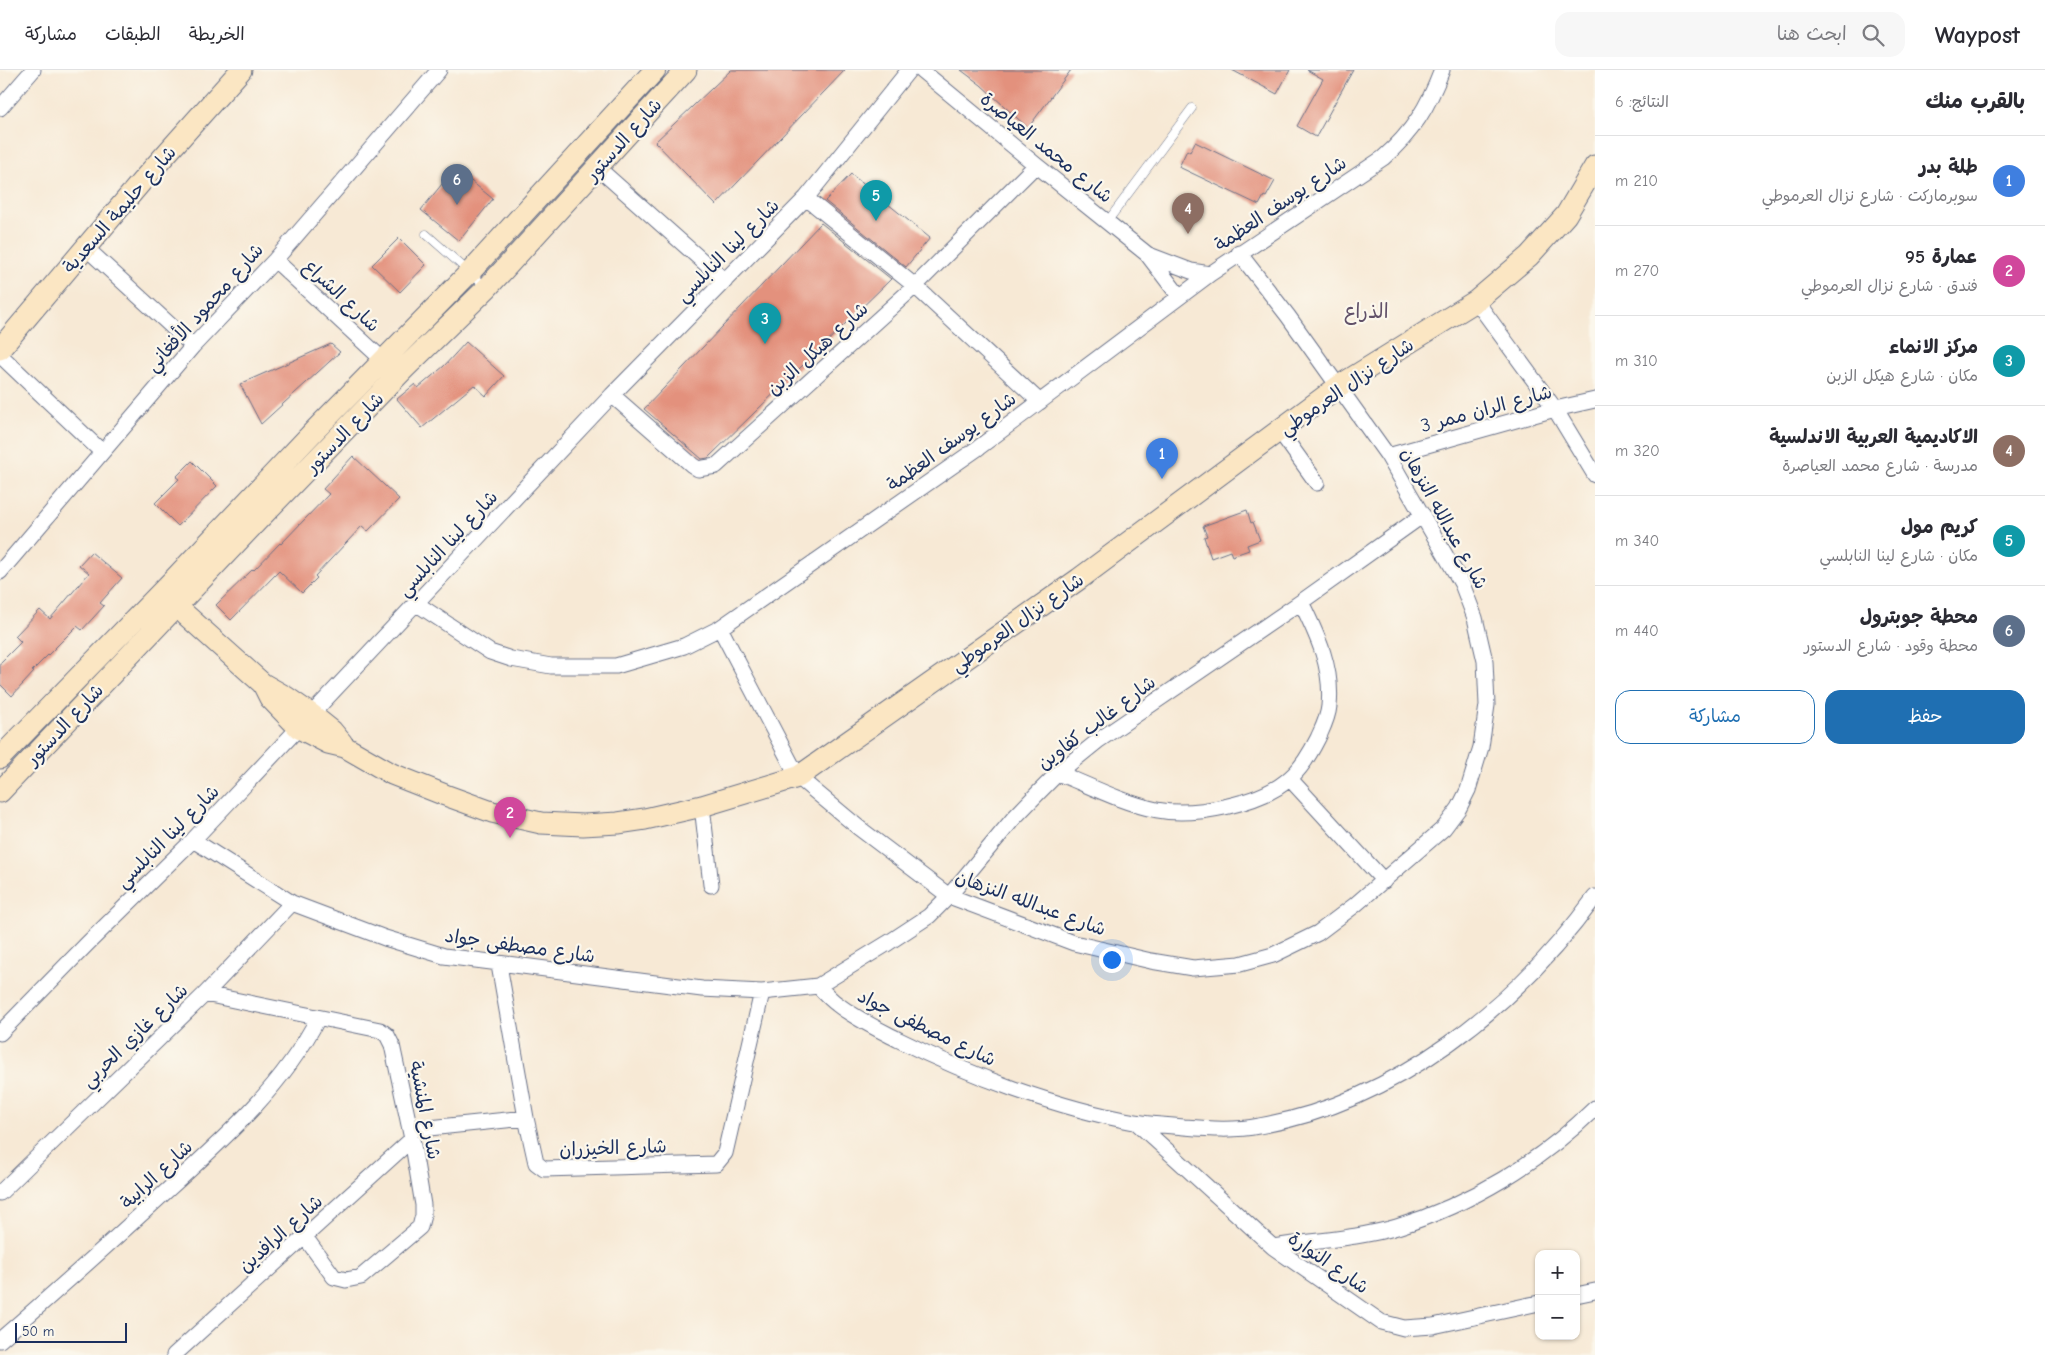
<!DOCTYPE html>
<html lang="ar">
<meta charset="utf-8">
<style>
:root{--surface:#fff;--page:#f7f7f7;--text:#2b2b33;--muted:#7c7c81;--line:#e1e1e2;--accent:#1f6fb2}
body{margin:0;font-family:"Comic Neue","Playpen Sans Arabic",sans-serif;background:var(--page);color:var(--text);direction:rtl}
.controls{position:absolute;right:15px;bottom:15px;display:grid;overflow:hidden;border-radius:10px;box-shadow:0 1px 4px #0004}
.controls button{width:45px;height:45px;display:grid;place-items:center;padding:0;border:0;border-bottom:1px solid var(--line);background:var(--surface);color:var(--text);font:25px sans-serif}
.scale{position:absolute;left:15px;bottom:12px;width:112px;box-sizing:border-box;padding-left:5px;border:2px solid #1b2f5e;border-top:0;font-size:14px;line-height:18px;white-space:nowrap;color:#1b2f5e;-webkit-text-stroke:4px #fbf7ec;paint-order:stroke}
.you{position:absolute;left:1111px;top:889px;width:18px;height:18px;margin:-12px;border:4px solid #fff;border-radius:50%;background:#1a73e8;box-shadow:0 0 0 8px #1a73e833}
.badge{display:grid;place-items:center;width:32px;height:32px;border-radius:50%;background:var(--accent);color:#fff;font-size:16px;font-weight:700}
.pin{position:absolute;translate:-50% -41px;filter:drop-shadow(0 1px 2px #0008)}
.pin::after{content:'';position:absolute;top:26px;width:18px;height:15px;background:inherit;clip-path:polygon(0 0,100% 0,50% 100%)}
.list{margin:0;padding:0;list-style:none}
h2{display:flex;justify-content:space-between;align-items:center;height:65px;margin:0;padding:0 20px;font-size:21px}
h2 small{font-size:16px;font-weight:400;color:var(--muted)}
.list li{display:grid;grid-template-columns:32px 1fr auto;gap:15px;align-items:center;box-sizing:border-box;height:90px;padding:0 20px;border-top:1px solid var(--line)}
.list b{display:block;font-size:19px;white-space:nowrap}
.list p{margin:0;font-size:16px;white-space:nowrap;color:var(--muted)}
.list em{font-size:16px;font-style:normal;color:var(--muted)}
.actions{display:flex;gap:10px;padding:15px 20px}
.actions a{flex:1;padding:11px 0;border:1px solid var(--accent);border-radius:15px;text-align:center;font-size:18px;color:var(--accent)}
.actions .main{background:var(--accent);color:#fff}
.icon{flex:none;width:28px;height:28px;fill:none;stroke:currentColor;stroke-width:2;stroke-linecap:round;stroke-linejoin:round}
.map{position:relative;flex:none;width:1595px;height:1285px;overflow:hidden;direction:ltr}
header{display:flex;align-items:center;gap:30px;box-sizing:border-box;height:70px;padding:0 25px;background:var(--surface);border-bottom:1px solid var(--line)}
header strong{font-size:24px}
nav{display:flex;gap:28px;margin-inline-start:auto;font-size:18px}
.search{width:350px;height:45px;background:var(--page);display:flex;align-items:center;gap:12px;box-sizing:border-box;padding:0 18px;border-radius:15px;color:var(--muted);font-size:19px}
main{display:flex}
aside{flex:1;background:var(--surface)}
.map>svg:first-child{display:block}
.building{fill:#e3917d}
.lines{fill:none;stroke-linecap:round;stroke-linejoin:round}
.lane-casing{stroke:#687088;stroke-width:9}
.street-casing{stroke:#687088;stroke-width:17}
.secondary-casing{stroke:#687088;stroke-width:23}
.lane{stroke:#fff;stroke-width:8}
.street{stroke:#fff;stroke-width:15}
.secondary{stroke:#fbe6c3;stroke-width:21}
.labels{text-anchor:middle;stroke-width:4.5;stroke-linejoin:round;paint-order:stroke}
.street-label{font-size:19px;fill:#1b2f5e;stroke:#fbf7ec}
.neighbourhood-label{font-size:20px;fill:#615169;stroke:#fbf7ec}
</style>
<header>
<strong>Waypost</strong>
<div class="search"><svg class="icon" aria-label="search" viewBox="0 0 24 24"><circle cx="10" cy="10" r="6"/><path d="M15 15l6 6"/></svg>ابحث هنا</div>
<nav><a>الخريطة</a><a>الطبقات</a><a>مشاركة</a></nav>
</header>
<main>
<aside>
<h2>بالقرب منك<small>النتائج: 6</small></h2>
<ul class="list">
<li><span class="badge" style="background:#3f7fe0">1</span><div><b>طلة بدر</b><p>سوبرماركت · شارع نزال العرموطي</p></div><em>210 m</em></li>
<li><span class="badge" style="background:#d1479c">2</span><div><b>عمارة 95</b><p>فندق · شارع نزال العرموطي</p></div><em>270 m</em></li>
<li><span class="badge" style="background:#0f9aa8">3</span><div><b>مركز الانماء</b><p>مكان · شارع هيكل الزبن</p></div><em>310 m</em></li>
<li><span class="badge" style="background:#8d6e63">4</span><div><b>الاكاديمية العربية الاندلسية</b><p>مدرسة · شارع محمد العياصرة</p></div><em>320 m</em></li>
<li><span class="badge" style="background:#0f9aa8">5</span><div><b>كريم مول</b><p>مكان · شارع لينا النابلسي</p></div><em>340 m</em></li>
<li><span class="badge" style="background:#5c6f8a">6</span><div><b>محطة جوبترول</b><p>محطة وقود · شارع الدستور</p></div><em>440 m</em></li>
</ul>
<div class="actions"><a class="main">حفظ</a><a>مشاركة</a></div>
</aside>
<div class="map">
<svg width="1595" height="1285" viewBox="0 0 1595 1285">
<rect width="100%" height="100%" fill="#fbf7ec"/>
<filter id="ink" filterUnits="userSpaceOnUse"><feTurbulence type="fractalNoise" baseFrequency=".02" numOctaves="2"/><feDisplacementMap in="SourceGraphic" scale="10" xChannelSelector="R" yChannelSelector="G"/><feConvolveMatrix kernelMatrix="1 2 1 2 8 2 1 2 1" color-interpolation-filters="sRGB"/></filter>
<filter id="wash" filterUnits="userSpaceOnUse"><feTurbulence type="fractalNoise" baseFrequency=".0096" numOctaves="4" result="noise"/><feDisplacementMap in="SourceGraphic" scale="20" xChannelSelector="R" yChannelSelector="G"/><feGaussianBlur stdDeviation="1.12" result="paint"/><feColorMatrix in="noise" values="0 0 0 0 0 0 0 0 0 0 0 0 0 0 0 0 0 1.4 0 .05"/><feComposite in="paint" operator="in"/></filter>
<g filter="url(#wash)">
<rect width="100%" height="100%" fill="#f7e9d5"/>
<g id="blocks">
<!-- building -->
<path class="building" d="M731,0H845L716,135L655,72Z
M961,0H1071L1028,58L981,15Z
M1232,0H1290L1277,24Z
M1307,0H1353L1316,67L1297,56L1323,9Z
M1195,72L1275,111L1266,127L1264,126L1259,135L1179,97L1187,80L1190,82Z
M455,98L493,129L459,171L421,140Z
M851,104L930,168L906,197L825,131Z
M821,153L891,209L708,388L702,389L644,339Z
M399,168L426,195L400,222L372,195Z
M466,272L504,306L486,326L474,315L422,358L397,329L415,314L418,318L444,296Z
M331,274L340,282L261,354L240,314Z
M353,386L399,429L368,461L362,456L315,506L317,508L302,523L279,501L231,550L216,535L253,499L254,500L280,473L281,474L329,424L323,419Z
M192,391L217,416L178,456L155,433L179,409L176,407Z
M1247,440L1251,453L1253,452L1260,470L1247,475L1249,480L1232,486L1230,481L1211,488L1204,467L1207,466L1203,456Z
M91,482L122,508L100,533L104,536L82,560L77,556L32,601L34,602L12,626L0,614V593L21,572L15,566L40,540L50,549L89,503L79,495Z"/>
</g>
</g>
<g filter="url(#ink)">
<use href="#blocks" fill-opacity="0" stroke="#687088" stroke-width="1"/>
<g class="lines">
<!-- lane casing -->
<g class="lane-casing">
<path id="lane" d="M1107,152L1192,38
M426,164L485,216"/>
</g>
<!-- street casing -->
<g class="street-casing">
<path id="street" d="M921,0L1036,95L1147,184L1179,226
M0,38L33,0
M598,98L725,211
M806,128L915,216L1040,332
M85,177L193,276
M1149,185L1191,201L1210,204
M275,190L383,290
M1476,231L1555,339L1595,405
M0,285L102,382
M612,325L692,395L698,399L716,396L915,216L1036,95
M1279,360L1317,413
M1388,386L1555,339L1595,330
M0,502L193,276L275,190L439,0
M417,534L490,582L511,589L551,596H616L684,576L720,558L978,378L1210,204L1383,88C1413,62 1428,37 1442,0
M720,558L798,707L859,758L949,826L1074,873L1151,891L1193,898L1240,894L1273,885L1318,863L1355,835L1444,758L1459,738L1468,720L1481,677L1487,635L1485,591L1475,548L1462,514L1388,386L1288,246L1239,183
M1058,703C1090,716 1123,733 1157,740C1194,747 1262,734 1290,708C1302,698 1311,682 1318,668C1323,657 1328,648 1329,636C1333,597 1317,565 1301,532
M1290,709L1384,811
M702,736L711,815
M193,770L292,833L385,868L444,886L702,919L762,922L818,916L888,873L929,846L949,826L1013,749L1039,722L1058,703L1099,670L1301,532L1423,445
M499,895L526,1048L536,1093L544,1099L716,1094L725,1083L762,922
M818,916C824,922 830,929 837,934C856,949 878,959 899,970C937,989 975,1005 1014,1019C1054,1033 1094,1045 1135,1052C1151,1055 1168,1055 1184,1057C1209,1059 1235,1061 1259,1056C1396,1032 1515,937 1595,827
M205,924L380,960L387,965L392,975L412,1069L423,1135V1145L420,1157L361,1207L346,1210L334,1207L305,1167
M0,963L88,873L193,770L612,325L806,128L909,0
M1137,1053L1273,1177L1381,1252L1404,1258L1433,1256L1539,1233
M410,1060L526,1048
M0,1123L205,924L292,833
M1273,1177C1312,1171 1360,1168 1397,1157C1471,1134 1540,1092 1595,1038
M1576,1225L1595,1221
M0,1270C54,1223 108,1175 161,1126C219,1073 282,1019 318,948
M174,1285L412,1069"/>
</g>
<!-- secondary casing -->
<g class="secondary-casing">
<path id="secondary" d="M0,279L142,111L241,0
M177,537L263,614L286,627L312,645L332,661L342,673
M263,614L270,628L299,658L328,673L345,677L392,704L445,725L492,742L541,753L583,755L618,753L645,749L702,736L798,707L1079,509L1339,316L1476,231L1529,186L1566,145L1595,96
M0,688L176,507L316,359L470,202L655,0
M0,722L257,451L404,299L487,218L686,0"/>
</g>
<!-- lane -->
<use href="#lane" class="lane"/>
<!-- street -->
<use href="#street" class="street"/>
<!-- secondary -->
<use href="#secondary" class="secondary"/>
</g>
</g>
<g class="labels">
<!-- street labels -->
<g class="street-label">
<text transform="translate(623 69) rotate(-48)" y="7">شارع الدستور</text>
<text transform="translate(1047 77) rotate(39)" y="7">شارع محمد العياصرة</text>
<text transform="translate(1280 133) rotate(-34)" y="7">شارع يوسف العظمة</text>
<text transform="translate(119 139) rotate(-49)" y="7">شارع حليمة السعدية</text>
<text transform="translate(727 180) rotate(-45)" y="7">شارع لينا النابلسي</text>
<text transform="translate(342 225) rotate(43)" y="7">شارع الشراع</text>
<text transform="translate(204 237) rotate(-48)" y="7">شارع محمود الأفغاني</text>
<text transform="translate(817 278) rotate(-42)" y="7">شارع هيكل الزبن</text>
<text transform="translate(1346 316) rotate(-34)" y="7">شارع نزال العرموطي</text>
<text transform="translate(1486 338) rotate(-15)" y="7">شارع الران ممر 3</text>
<text transform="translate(344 362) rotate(-46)" y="7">شارع الدستور</text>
<text transform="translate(951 371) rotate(-36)" y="7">شارع يوسف العظمة</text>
<text transform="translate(1445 448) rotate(61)" y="7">شارع عبدالله النزهان</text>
<text transform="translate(447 473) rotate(-47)" y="7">شارع لينا النابلسي</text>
<text transform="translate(1017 552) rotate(-35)" y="7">شارع نزال العرموطي</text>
<text transform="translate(1096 652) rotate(-37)" y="7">شارع غالب كفاوين</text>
<text transform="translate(64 654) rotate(-47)" y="7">شارع الدستور</text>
<text transform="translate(167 766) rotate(-45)" y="7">شارع لينا النابلسي</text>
<text transform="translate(1031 832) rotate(20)" y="7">شارع عبدالله النزهان</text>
<text transform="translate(520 875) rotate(8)" y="7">شارع مصطفى جواد</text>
<text transform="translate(927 957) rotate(26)" y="7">شارع مصطفى جواد</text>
<text transform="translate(134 965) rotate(-44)" y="7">شارع غازي الحربي</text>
<text transform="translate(426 1040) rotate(79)" y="7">شارع المنشية</text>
<text transform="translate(613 1077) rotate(-2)" y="7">شارع الخيزران</text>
<text transform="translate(156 1104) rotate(-43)" y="7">شارع الرابية</text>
<text transform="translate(280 1163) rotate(-42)" y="7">شارع الرافدين</text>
<text transform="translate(1329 1192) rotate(35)" y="7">شارع النوارة</text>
</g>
<!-- neighbourhood labels -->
<g class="neighbourhood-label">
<text x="1366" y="248">الذراع</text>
</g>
</g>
</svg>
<div class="controls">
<button>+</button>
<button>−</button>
</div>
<div class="scale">50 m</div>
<div class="you"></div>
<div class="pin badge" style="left:1162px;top:409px;background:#3f7fe0">1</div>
<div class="pin badge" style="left:510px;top:768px;background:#d1479c">2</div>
<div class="pin badge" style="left:765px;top:274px;background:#0f9aa8">3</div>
<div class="pin badge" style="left:1188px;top:164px;background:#8d6e63">4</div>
<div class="pin badge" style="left:876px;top:151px;background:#0f9aa8">5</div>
<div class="pin badge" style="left:457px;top:135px;background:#5c6f8a">6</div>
</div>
</main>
